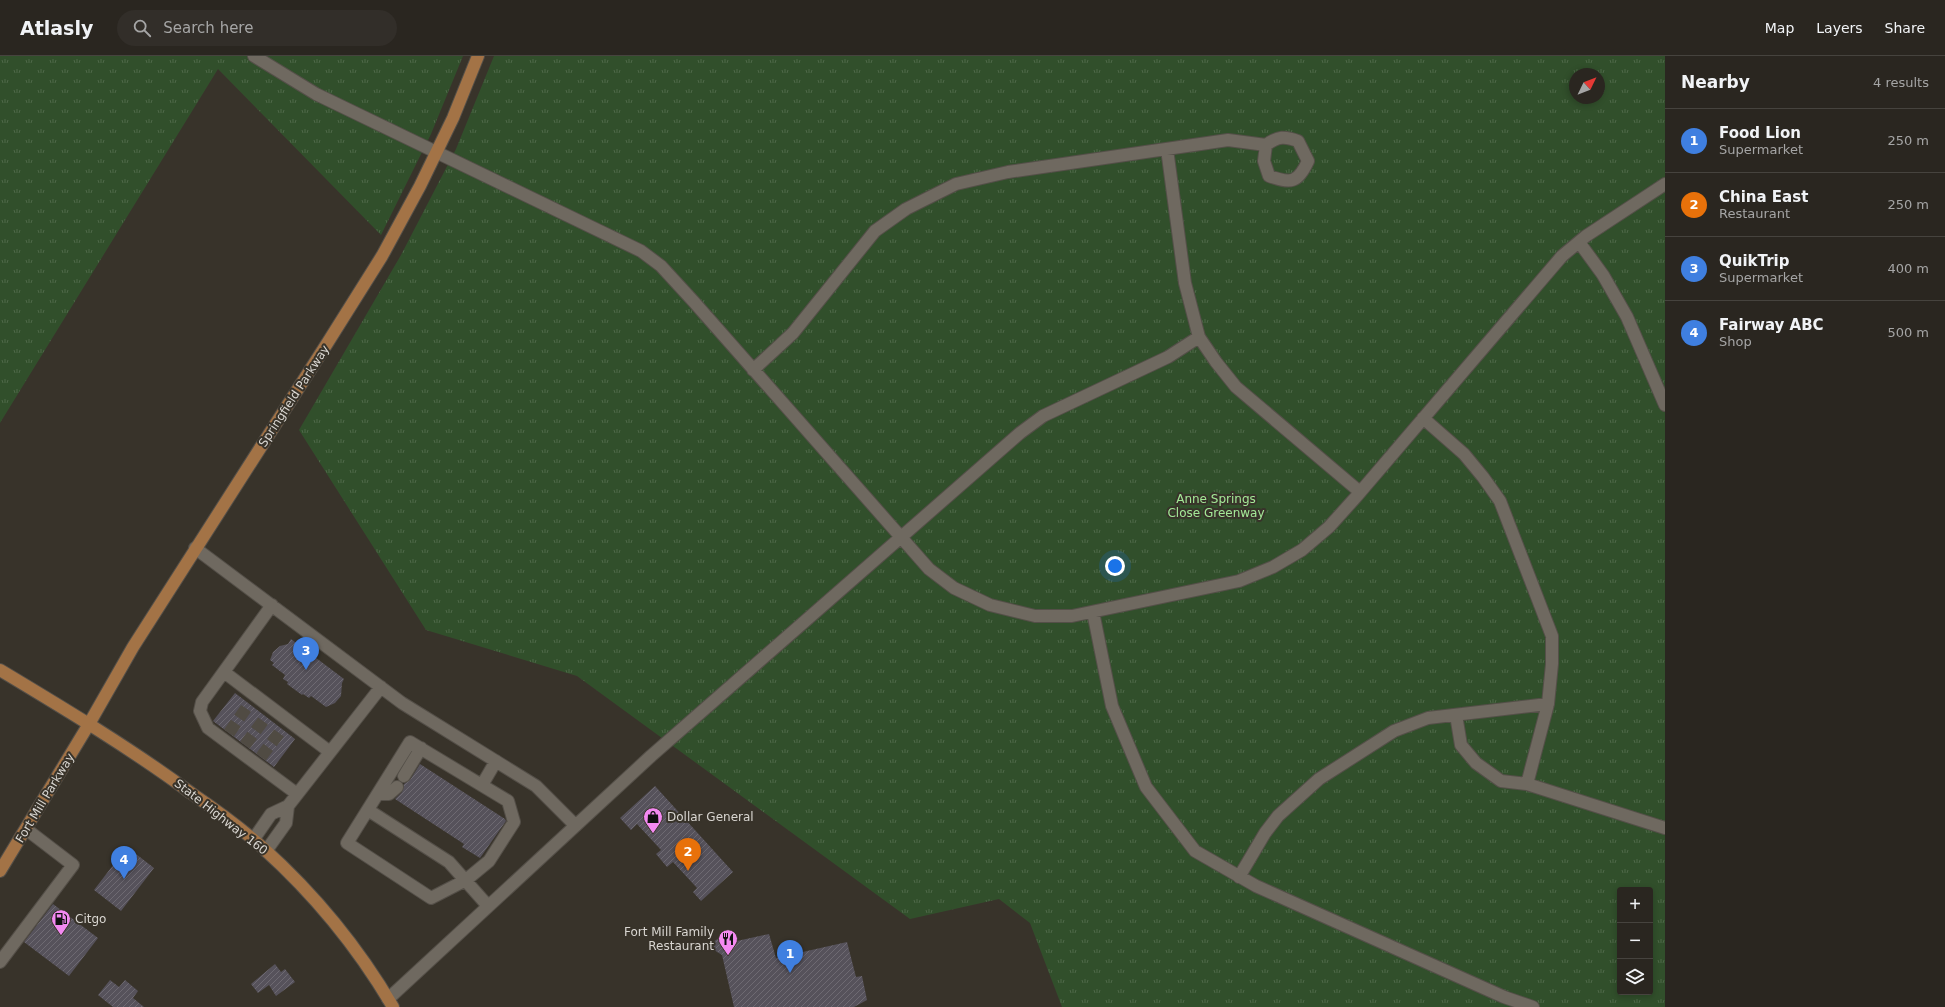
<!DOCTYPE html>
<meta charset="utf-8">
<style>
:root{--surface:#2a2620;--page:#322e29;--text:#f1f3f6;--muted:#a5a5a5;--line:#46433e;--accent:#f389f1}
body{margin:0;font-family:"DejaVu Sans",sans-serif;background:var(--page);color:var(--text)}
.controls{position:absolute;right:12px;bottom:12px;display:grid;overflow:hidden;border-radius:4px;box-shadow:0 2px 6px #0003}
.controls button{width:36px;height:36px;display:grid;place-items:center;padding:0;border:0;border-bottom:1px solid var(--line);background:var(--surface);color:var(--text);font:20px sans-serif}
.compass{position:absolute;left:1569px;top:12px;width:36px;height:36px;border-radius:50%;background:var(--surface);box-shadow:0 2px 6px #0003;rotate:47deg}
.you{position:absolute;left:1115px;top:510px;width:14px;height:14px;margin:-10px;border:3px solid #fff;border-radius:50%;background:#1a73e8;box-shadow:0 0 0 6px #1a73e833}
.badge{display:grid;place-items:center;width:26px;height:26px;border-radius:50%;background:var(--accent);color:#fff;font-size:13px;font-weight:700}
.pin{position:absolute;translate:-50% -33px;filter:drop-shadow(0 1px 2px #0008)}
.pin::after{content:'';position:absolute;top:21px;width:14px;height:12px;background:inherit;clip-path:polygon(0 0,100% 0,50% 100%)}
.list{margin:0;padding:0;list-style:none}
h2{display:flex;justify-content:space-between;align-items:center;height:52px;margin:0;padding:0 16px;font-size:17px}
h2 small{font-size:13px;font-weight:400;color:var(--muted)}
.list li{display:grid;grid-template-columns:26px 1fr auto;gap:12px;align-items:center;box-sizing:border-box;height:64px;padding:0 16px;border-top:1px solid var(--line)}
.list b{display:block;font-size:15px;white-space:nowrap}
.list p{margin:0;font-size:13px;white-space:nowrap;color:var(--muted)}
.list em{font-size:13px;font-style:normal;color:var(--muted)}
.icon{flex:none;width:22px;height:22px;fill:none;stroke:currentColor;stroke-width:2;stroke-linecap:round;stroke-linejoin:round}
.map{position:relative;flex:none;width:1665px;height:951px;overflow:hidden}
header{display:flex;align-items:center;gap:24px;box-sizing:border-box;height:56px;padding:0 20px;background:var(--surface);border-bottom:1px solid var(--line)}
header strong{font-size:19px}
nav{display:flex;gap:22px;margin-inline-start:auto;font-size:14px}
.search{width:280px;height:36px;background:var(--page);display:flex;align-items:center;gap:10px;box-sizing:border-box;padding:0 14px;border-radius:22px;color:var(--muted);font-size:15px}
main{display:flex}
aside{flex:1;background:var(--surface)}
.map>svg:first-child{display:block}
.park{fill:url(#park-tufts);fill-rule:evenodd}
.building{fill:url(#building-hatch)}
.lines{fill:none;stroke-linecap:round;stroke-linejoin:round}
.minor-tunnel{stroke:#504b43;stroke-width:12;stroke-dasharray:12 6;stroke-linecap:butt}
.minor-casing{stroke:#544f48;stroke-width:14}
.major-casing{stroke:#544f48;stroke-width:14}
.minor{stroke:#6f6960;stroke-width:12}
.major{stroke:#a37346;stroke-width:12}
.labels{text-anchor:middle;stroke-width:4;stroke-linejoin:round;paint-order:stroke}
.street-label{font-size:12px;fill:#d9d6d1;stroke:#38332a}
.park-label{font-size:12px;fill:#a4e897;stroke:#38332a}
.poi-label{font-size:12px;fill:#d9d6d1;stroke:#38332a;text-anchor:start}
</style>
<header>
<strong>Atlasly</strong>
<div class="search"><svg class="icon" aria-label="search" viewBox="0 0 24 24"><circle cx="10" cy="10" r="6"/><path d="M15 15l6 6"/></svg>Search here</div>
<nav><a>Map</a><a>Layers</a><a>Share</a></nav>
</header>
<main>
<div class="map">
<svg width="1665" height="951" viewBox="0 0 1665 951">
<defs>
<pattern id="park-tufts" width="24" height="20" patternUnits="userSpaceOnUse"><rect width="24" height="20" fill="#314f2b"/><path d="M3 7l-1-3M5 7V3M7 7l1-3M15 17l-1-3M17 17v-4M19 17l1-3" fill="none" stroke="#4e6849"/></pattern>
<pattern id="building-hatch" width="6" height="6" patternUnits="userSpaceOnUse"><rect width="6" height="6" fill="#56525b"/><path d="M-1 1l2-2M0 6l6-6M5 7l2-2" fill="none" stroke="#6e6a72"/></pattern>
</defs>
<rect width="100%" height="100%" fill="#38332a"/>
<!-- park -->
<path class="park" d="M0,0H463L431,78L381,179L218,13L0,367Z
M494,0H1665V951H1062L1030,867L999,843L910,863L577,620L426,574L299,374L401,199L456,93ZM1575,18H1599V42H1575ZM1620,834H1650V936H1620Z"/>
<!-- building -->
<path class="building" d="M291,583L344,623L342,627L341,640L335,647L326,651L311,640L309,642L303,638L302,639L287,628L288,626L283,623L285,619L272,609L274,607L270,604L273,596L280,590L288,588Z
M235,637L295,683L274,711L213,665Z
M420,708L505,763L506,765L480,802L462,791L464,788L395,743L402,736L404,728L410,724Z
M655,730L733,816L701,845L693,836L697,832L673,806L667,811L656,798L661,794L637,768L631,774L620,762Z
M127,791L154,812L121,855L94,834Z
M53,848L98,882L69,920L24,886Z
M769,878L776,902L847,886L856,921L862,920L867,944L854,951H734L722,899L714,894L713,886L719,882L728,887Z
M275,908L281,916L285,913L295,926L276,940L269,929L258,937L251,928Z
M110,924L119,931L125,924L138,935L133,942L144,951H113L98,939Z"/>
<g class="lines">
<!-- minor-tunnel -->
<path class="minor-tunnel" d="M229,677L249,648
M245,689L266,661
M261,701L282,673"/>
<!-- minor casing -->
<g class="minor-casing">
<path id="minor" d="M254,0L316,38L641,195L661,210L694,246L929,513L954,532L990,549L1035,560H1072L1239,525L1273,511L1302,494L1329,471L1356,441L1562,200L1586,180L1665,128
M1167,93L1185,227L1199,281L1216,306L1236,331L1360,436
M1579,186L1603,219L1627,261L1665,349
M753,314L793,277L875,175L906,153L956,128L1008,116L1228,84L1266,89C1278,80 1285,80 1298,85L1308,105C1298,127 1291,128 1269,120L1264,105L1266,89
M1423,362L1464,398L1483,421L1500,445L1552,580V608L1548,648L1527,728L1665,772
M195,492L402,647L536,730L575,769
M272,549L202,646L200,655L208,672L297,738
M1093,556L1112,650L1146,731L1195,795L1256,830L1504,941L1533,951
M224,616L330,696
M1456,659L1461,689L1476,707L1501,725L1527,728
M410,686L508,745L514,766L489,805L466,824L431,842L347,787Z
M404,720L421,692
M482,729L496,705
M378,738H389L397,731
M368,754L449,806L488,850
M253,784L271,758L288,750
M266,795L286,767L288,750L381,631
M1239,821L1265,777L1278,760L1319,723L1394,675L1428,662L1548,648
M0,906L73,809L26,773
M388,943L651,700L1020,377L1043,360L1168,301L1199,281"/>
</g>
<!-- major casing -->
<g class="major-casing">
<path id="major" d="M0,614C65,653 130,692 191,737C216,754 241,772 263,792C313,837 359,893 393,951
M0,815L89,668L133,591L328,286L382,200L420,130L453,62L478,0"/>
</g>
<!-- minor -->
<use href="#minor" class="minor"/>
<!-- major -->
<use href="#major" class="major"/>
</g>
<!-- icons -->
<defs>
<g id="shop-pin" transform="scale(1)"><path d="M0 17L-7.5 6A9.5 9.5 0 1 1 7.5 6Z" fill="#f389f1" stroke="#38332a"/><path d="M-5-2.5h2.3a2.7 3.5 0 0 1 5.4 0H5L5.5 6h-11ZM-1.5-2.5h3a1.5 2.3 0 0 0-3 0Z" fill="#111"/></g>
<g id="fuel-pin" transform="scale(1)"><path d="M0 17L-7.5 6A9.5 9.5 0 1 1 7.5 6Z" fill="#f389f1" stroke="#38332a"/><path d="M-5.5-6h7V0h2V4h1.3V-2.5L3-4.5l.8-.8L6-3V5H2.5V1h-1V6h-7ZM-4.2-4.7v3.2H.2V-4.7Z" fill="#111"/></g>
<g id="restaurant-pin" transform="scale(1)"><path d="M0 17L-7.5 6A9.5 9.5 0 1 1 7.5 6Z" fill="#f389f1" stroke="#38332a"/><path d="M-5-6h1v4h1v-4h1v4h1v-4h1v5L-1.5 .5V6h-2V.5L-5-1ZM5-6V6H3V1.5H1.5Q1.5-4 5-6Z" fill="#111"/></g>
</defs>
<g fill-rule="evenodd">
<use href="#shop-pin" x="653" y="761"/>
<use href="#fuel-pin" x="61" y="863"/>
<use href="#restaurant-pin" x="728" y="883"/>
</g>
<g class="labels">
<!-- street labels -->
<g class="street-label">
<text transform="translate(294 340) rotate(-57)" y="4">Springfield Parkway</text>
<text transform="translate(45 742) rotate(-59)" y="4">Fort Mill Parkway</text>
<text transform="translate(221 761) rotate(38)" y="4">State Highway 160</text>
</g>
<!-- park labels -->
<g class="park-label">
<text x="1216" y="447">Anne Springs<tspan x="1216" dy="14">Close Greenway</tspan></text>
</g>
<!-- poi labels -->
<g class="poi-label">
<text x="667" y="765">Dollar General</text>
<text x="75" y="867">Citgo</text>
<text x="714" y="880" text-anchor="end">Fort Mill Family<tspan x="714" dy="14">Restaurant</tspan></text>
</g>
</g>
</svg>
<div class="controls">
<button>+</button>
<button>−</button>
<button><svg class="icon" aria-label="layers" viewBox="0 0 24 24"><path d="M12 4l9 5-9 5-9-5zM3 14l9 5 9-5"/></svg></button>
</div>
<svg class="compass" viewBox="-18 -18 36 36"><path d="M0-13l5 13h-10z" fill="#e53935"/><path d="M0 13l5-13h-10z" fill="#a5a5a5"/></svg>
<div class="you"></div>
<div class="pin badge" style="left:790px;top:917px;background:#3f7fe0">1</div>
<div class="pin badge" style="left:688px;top:815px;background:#e8710a">2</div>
<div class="pin badge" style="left:306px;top:614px;background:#3f7fe0">3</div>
<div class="pin badge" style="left:124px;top:823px;background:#3f7fe0">4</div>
</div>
<aside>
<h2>Nearby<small>4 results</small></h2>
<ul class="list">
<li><span class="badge" style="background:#3f7fe0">1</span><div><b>Food Lion</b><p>Supermarket</p></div><em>250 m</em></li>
<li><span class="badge" style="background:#e8710a">2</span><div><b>China East</b><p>Restaurant</p></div><em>250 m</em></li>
<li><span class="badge" style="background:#3f7fe0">3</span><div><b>QuikTrip</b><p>Supermarket</p></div><em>400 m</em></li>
<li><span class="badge" style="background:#3f7fe0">4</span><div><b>Fairway ABC</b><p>Shop</p></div><em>500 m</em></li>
</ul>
</aside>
</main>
